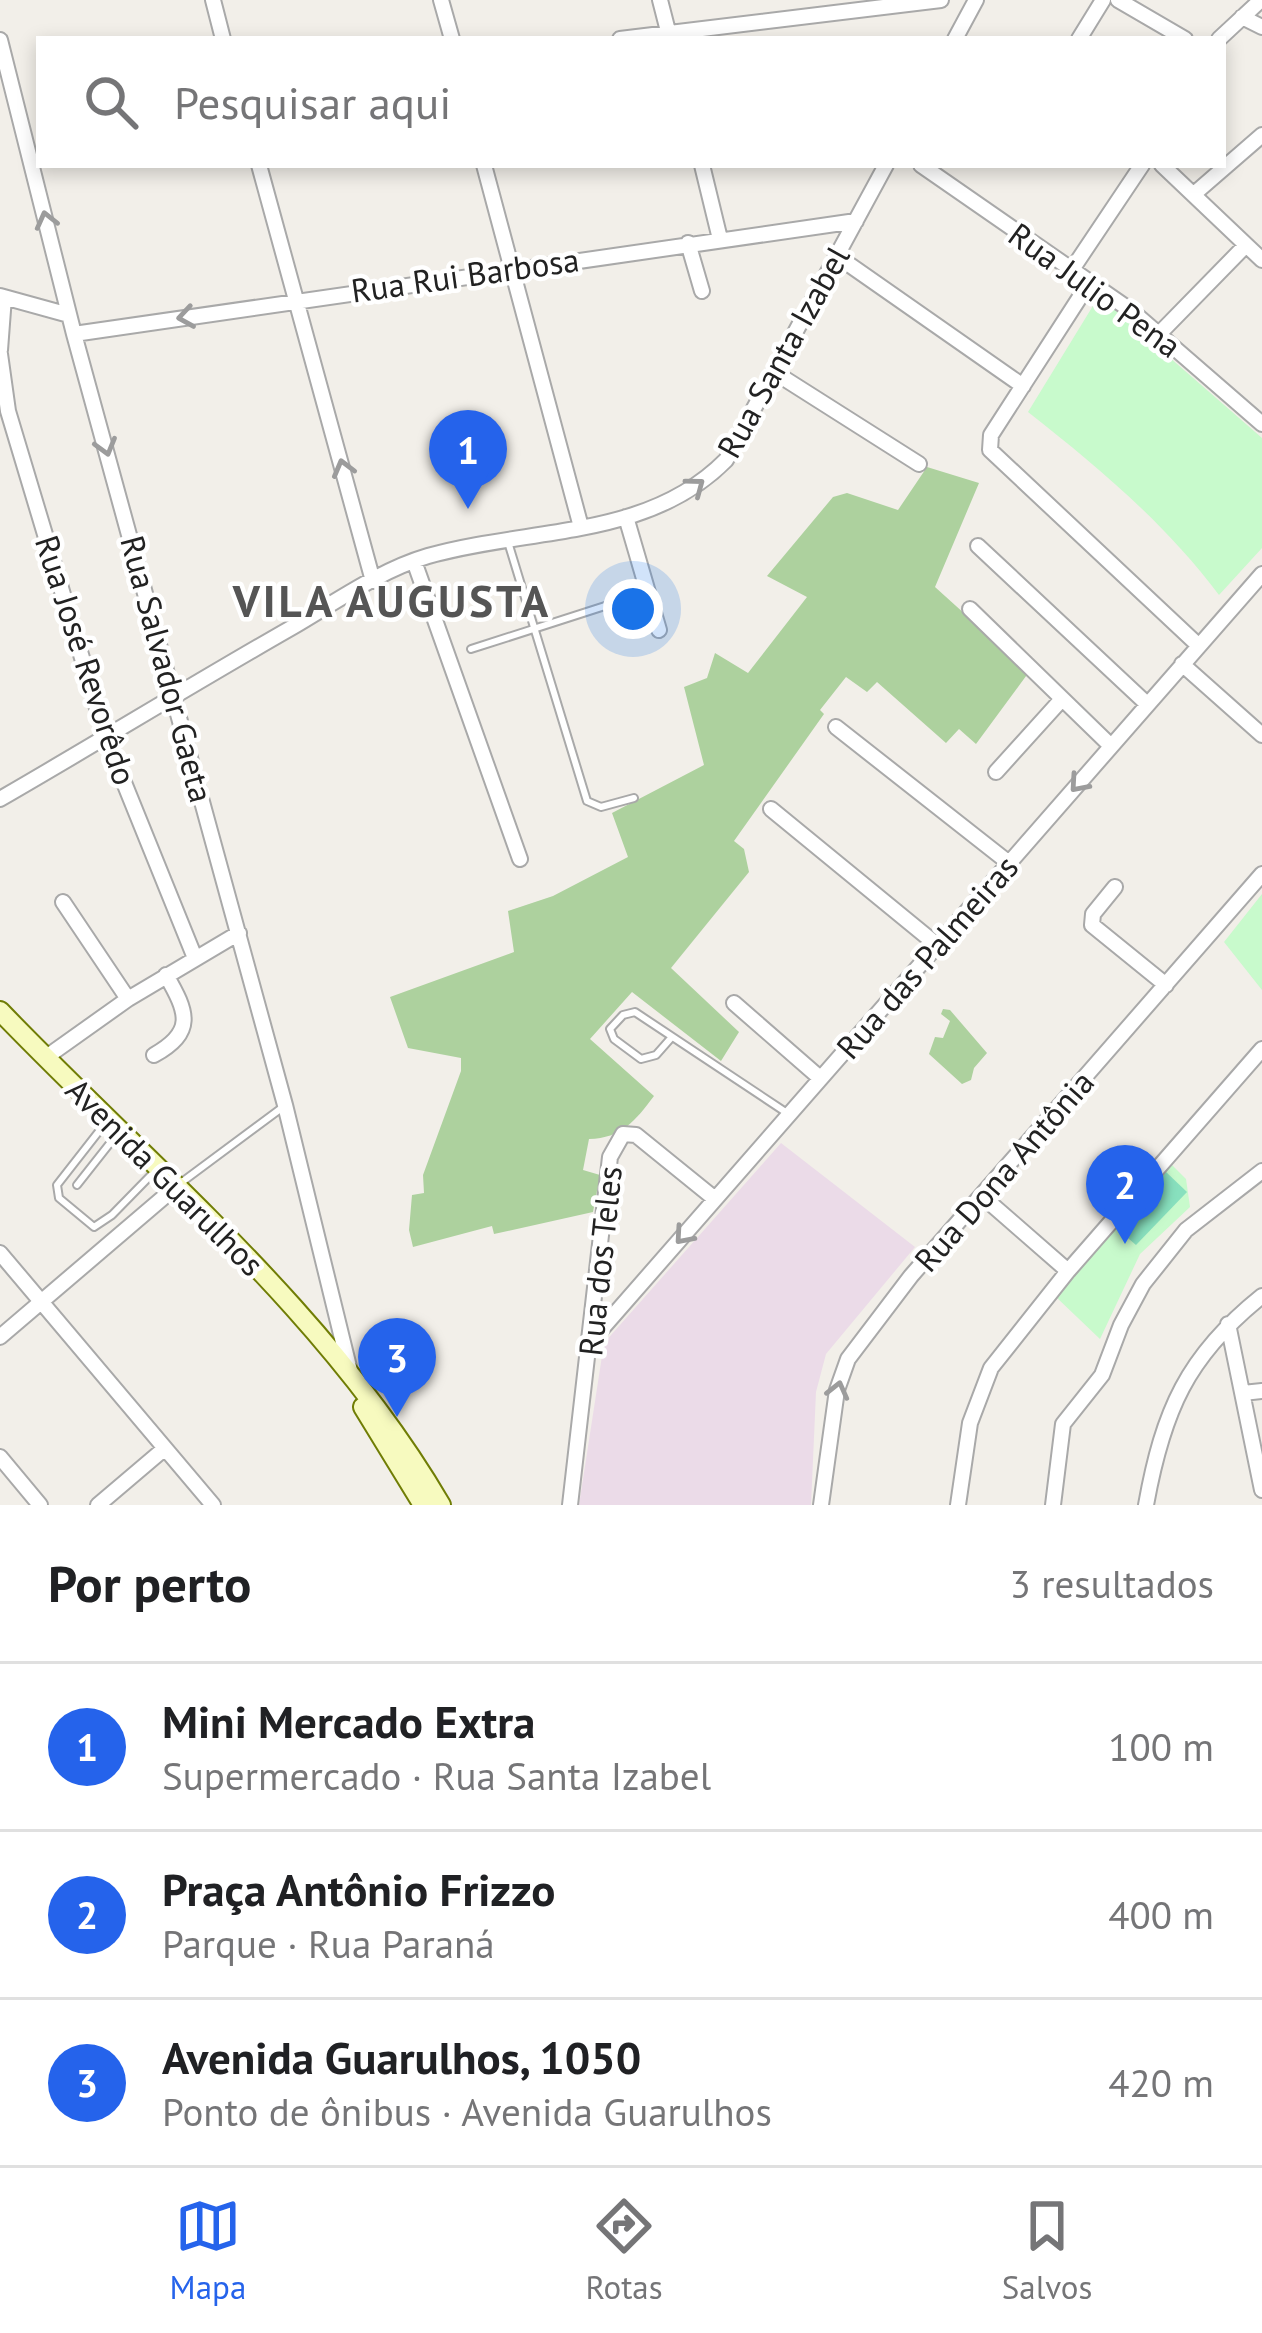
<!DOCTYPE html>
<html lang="pt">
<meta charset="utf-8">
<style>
:root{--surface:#fff;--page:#f6f6f6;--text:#202124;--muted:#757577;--line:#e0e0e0;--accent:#2563eb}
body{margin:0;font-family:"PT Sans",sans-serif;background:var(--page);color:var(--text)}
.you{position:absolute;left:633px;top:609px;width:42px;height:42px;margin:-30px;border:9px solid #fff;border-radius:50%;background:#1a73e8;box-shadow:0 0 0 18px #1a73e833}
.badge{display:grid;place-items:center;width:78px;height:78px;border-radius:50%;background:var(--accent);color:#fff;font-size:39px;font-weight:700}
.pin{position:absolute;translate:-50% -99px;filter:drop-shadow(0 3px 6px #0008)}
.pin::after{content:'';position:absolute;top:63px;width:42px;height:36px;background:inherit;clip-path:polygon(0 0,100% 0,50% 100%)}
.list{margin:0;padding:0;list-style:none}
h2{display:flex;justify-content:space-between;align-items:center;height:156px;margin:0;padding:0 48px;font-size:51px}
h2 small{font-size:39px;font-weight:400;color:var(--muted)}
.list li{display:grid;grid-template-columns:78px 1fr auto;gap:36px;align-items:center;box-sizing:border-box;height:168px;padding:0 48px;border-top:3px solid var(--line)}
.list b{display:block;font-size:45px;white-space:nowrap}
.list p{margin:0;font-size:39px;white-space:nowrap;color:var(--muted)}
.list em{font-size:39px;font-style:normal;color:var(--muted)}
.icon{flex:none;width:66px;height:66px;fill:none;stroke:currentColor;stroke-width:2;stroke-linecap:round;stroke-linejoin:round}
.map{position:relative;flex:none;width:1262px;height:1505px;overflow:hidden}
.search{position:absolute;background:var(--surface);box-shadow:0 6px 18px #0003;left:36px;right:36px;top:36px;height:132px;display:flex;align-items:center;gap:30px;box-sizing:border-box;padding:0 42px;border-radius:0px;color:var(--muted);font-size:45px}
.sheet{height:660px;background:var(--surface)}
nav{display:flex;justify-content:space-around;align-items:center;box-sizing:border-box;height:168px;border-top:3px solid var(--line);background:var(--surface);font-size:33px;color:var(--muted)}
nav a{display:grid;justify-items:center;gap:6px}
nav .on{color:var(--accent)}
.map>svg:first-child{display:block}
.industrial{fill:#ebdbe8}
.forest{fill:#add19e}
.park{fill:#c8facc}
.pitch{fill:#88e0be}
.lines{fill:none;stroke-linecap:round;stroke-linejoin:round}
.lane-casing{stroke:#a9a9a9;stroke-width:10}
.street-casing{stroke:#a9a9a9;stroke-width:18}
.secondary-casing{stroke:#707d05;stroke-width:22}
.lane{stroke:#fff;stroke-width:6}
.street{stroke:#fff;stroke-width:14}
.secondary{stroke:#f7fabf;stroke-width:18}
.oneway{stroke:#9c9c9c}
.labels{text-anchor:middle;stroke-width:9;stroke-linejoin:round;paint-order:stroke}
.street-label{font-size:33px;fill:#222;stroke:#fff}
.district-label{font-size:45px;font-weight:bold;letter-spacing:3px;fill:#555;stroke:#fff}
</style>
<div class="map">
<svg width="1262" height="1505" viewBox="0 0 1262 1505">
<rect width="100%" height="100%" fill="#f2efe9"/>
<!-- industrial -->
<path class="industrial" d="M781,1143L915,1247L826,1354L816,1392L811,1505H579L604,1343Z"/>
<!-- forest -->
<path class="forest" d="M927,467L979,483L935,587L1029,672L976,744L959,729L946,743L877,682L867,692L846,677L820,710L824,714L734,841L744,849L749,872L671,968L739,1032L721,1061L632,992L590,1039L654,1096C635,1121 622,1138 589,1139L583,1170L600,1175L593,1212L494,1234L492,1226L413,1247L409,1230L412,1195L424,1193L423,1175L461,1071V1058L408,1048L390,997L514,952L508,911L553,896L628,857L612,813L704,765L684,687L707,678L715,653L748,673L807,597L767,576L833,497L847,493L898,510Z
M943,1009L950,1010L987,1053L974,1068L971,1080L962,1084L929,1054L935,1037L943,1038L950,1021L941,1014Z"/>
<!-- park -->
<path class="park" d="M1099,296L1262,438V548L1219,595C1165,523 1098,467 1028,412Z
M1262,894V990L1224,942Z
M1171,1164L1186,1179L1190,1207L1140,1254L1100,1339L1055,1296Z"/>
<!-- pitch -->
<path class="pitch" d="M1165,1171L1187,1192L1136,1245L1114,1226Z"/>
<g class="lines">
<!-- lane casing -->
<g class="lane-casing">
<path id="lane" d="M508,542L587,801L601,807L634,798
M471,649L605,606
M671,1038L656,1055L641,1059L614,1039L610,1029L623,1015L635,1012L787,1113
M107,1121L57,1185L59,1198L94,1227L112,1215L156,1170
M77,1185L118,1133
M178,1185L283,1107"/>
</g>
<!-- street casing -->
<g class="street-casing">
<path id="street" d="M213,0L223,39
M441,0L452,39
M660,0L670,39
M1118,0L1185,39
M1242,17L1262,27
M620,39L941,0
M955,39L976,0
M1079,39L1103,0
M1219,39L1261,0
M0,40L74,334L285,1105L350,1371
M259,165L373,581
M484,165L581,527
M702,165L720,239
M921,165L1133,312L1262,424
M1162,165L1262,260
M1194,194L1262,135
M688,243L702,291
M837,256L1023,386
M1071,271L1142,165
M1089,283L991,435L990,450L1199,646
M0,296L69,315
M74,334L856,221
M1159,334L1246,245
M0,350L4,297
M0,354L8,411L106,738L195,958
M774,372L919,464
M626,517L659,630
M978,546L1147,704
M414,561L520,859
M970,609L1111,746
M1182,664L1262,735
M836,727L1009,863
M996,772L1062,699
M0,799C97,743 193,684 291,628C334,603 380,570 428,556C530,527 647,540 726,460L886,165
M771,809L937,945
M1115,887L1093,914L1092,925L1166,985
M63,902L128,999
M734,1003L820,1078
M154,1055C195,1032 188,1013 166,975
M45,1058L128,999L239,933
M982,1196L1068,1271
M0,1253L213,1505
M1228,1324L1262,1490
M0,1337L178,1185
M592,1340L1262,574
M1243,1393L1262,1391
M0,1457L40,1505
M98,1505L164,1449
M570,1505L610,1157L623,1134L636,1135L715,1199
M821,1505L837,1390L848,1359L911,1276L1262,874
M958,1505L970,1423L991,1368L1068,1271L1262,1049
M1053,1505L1063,1424L1102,1375L1121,1325L1143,1284L1186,1230L1262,1171
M1146,1505C1163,1411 1187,1356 1262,1296"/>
</g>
<!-- secondary casing -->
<g class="secondary-casing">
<path id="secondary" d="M0,1011C153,1170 328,1312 441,1505
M363,1407L423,1505"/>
</g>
<!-- lane -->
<use href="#lane" class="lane"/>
<!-- street -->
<use href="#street" class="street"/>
<!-- secondary -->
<use href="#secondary" class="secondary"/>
</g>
<!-- one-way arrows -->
<defs><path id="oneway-chevron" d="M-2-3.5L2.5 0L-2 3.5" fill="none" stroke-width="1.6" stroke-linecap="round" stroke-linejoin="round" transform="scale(3)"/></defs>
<g class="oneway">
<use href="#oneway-chevron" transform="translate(46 220) rotate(-104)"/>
<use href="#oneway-chevron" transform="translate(186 317) rotate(171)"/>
<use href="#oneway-chevron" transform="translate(106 447) rotate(74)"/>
<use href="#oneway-chevron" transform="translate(343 468) rotate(-105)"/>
<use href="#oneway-chevron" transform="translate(696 486) rotate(-37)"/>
<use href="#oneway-chevron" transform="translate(1078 784) rotate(131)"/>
<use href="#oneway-chevron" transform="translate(683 1236) rotate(131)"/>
<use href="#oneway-chevron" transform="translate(838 1390) rotate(-76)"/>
</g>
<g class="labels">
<!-- street labels -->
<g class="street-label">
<text transform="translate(465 275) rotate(-8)" y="12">Rua Rui Barbosa</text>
<text transform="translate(1095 290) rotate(36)" y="12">Rua Julio Pena</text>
<text transform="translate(783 352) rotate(-61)" y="12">Rua Santa Izabel</text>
<text transform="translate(86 660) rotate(72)" y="12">Rua José Revorêdo</text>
<text transform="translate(167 669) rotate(75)" y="12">Rua Salvador Gaeta</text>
<text transform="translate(927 957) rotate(-49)" y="12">Rua das Palmeiras</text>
<text transform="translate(1004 1171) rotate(-49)" y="12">Rua Dona Antônia</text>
<text transform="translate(165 1177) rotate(45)" y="12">Avenida Guarulhos</text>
<text transform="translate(600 1261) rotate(-84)" y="12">Rua dos Teles</text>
</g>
<!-- district labels -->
<g class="district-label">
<text x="392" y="617">VILA AUGUSTA</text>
</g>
</g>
</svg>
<div class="you"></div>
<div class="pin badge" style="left:468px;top:509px">1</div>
<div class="pin badge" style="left:1125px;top:1244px">2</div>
<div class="pin badge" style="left:397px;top:1417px">3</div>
<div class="search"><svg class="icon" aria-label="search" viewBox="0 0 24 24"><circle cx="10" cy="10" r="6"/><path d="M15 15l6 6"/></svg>Pesquisar aqui</div>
</div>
<section class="sheet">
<h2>Por perto<small>3 resultados</small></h2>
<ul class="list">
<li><span class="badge">1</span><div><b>Mini Mercado Extra</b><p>Supermercado · Rua Santa Izabel</p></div><em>100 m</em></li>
<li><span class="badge">2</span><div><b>Praça Antônio Frizzo</b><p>Parque · Rua Paraná</p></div><em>400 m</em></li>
<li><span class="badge">3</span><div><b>Avenida Guarulhos, 1050</b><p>Ponto de ônibus · Avenida Guarulhos</p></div><em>420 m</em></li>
</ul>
</section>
<nav>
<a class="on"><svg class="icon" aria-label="map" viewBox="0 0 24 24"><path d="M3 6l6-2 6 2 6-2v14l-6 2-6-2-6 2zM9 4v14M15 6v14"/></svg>Mapa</a>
<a><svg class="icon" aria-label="directions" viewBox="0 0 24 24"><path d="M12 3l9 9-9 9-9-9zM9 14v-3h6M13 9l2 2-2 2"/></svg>Rotas</a>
<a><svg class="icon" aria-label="saved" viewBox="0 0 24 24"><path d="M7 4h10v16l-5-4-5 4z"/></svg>Salvos</a>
</nav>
